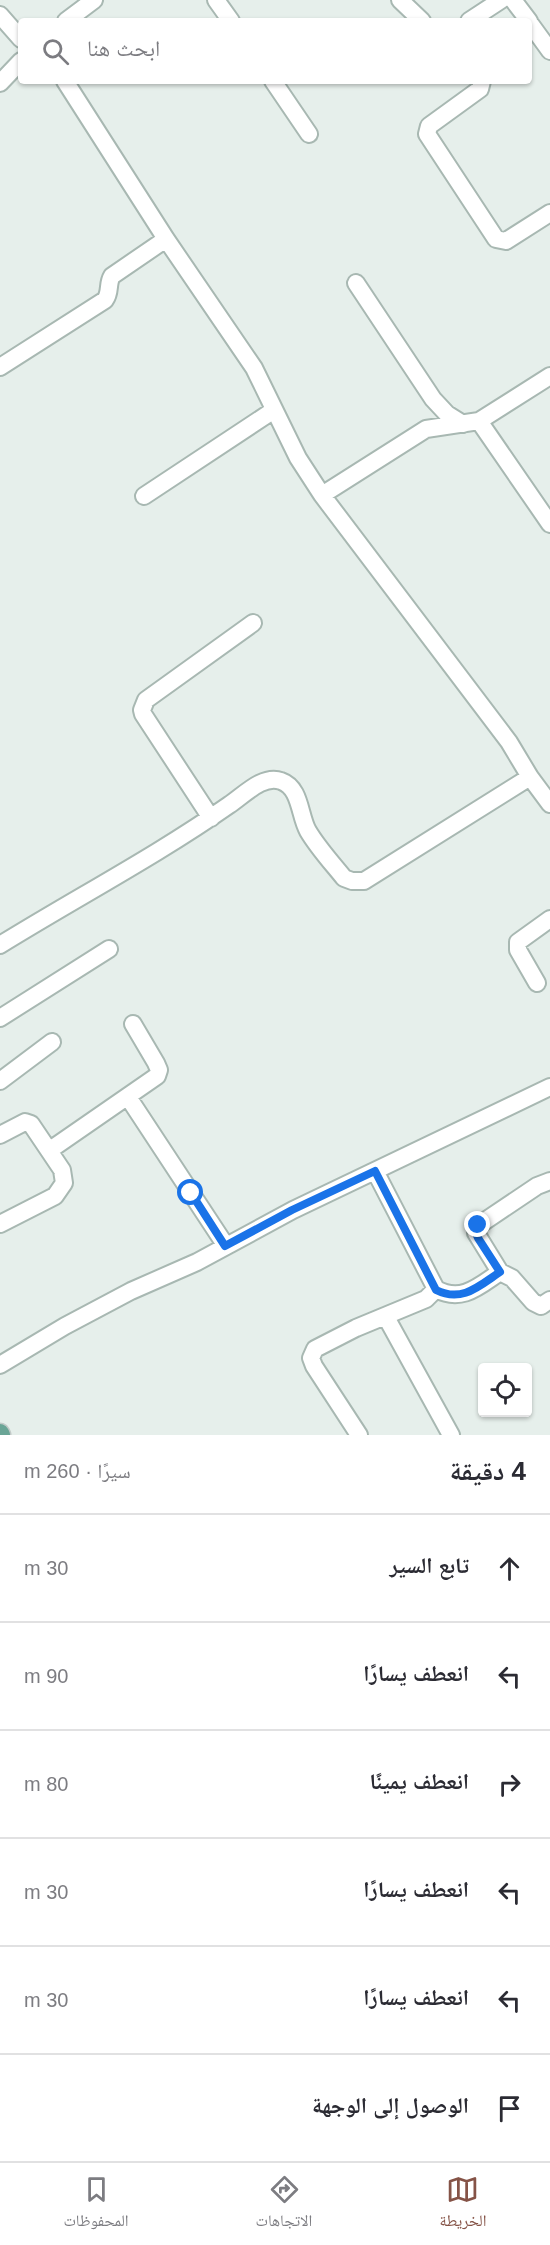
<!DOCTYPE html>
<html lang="ar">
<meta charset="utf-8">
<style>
:root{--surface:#fff;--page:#f7f7f7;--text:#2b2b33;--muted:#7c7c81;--line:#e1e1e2;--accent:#855347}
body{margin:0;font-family:Helvetica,"Noto Naskh Arabic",sans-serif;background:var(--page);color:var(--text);direction:rtl}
.controls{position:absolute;right:18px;bottom:18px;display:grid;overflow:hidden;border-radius:6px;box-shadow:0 2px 4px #0004}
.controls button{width:54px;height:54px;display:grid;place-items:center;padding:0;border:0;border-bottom:2px solid var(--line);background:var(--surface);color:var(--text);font:30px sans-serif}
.stop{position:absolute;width:18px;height:18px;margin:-14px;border:4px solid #1a73e8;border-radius:50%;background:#fff}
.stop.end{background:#1a73e8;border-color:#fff;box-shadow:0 2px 6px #0008}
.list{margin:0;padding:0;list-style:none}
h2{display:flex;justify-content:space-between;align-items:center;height:78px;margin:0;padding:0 24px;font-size:26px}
h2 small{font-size:20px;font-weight:400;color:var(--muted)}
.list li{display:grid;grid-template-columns:39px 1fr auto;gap:18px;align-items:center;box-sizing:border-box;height:108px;padding:0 24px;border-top:2px solid var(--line)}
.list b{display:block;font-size:22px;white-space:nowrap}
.list em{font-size:20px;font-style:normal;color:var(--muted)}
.icon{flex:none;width:33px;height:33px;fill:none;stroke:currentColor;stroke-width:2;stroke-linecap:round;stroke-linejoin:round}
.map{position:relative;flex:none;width:550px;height:1435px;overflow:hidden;direction:ltr}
.search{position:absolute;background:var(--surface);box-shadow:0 2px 4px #0004;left:18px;right:18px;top:18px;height:66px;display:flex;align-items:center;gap:15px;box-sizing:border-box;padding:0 21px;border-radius:6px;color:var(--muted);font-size:22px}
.sheet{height:726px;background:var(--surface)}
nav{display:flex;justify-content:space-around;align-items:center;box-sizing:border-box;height:84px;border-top:2px solid var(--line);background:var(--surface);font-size:16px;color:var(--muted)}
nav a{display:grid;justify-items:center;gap:3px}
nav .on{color:var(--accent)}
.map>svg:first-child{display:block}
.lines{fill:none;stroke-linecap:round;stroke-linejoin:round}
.minor-casing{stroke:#a8b8b2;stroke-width:20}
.major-casing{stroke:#c2cac8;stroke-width:21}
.minor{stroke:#fff;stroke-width:16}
.major{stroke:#6aa596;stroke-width:18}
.route{stroke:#1a73e8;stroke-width:8}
</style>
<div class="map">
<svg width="550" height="1435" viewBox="0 0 550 1435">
<rect width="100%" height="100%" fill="#e6efeb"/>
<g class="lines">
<!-- minor casing -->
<g class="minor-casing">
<path id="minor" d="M216,0L231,21
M400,0L422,21
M513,0L529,21
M0,15L21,39
M66,21L94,0
M469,21L501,0
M529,22L550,51
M65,81L166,239L254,368L298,458L322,495L509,742L530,777L550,804
M273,81L309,134
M482,81L480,89L429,126L427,134L496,239L506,241L550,213
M0,83L21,61
M356,283L433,399L447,414L463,424
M0,367L105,300C111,292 107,284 112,276L166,239
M479,421L550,524
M322,495L426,429L479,421L550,376
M144,496L274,410
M211,818L143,714L142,710L146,700L253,623
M0,945C76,898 156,856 229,805C243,796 263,774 281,781C301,788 299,815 308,831C318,848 332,863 344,878L352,881H364L530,777
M537,983L518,950V942L550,919
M0,1018L109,949
M0,1081L52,1042
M128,1097L226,1246
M0,1135L25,1122L31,1124L62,1170L64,1183L55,1196L0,1224
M50,1150L157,1076L159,1070L156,1063L133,1024
M550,1181L537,1186L479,1225L476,1233L500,1272L512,1278L533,1302L541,1306L550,1300
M436,1289C462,1303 479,1286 500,1272
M386,1317L451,1435
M0,1365L65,1326L131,1291L197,1262L293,1210L550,1087
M359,1435L314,1366L311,1358L315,1349L356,1328L426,1299L436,1289L375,1171"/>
</g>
<!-- major casing -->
<g class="major-casing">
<path id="major" d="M0,1433L1,1435"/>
</g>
<!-- minor -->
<use href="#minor" class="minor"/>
<!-- major -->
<use href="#major" class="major"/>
</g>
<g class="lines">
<!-- route -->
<path class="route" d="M191,1193L225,1246L292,1210L375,1171L436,1290C462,1303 479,1286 500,1272L478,1238L476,1233L478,1225"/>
</g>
</svg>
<div class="controls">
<button><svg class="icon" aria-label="locate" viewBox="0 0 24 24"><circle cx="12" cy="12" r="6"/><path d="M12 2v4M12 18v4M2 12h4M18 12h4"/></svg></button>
</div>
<div class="stop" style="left:191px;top:1193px"></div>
<div class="stop end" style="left:478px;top:1225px"></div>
<div class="search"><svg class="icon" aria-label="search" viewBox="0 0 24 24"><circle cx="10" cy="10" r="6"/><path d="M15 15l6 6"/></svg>ابحث هنا</div>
</div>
<section class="sheet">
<h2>4 دقيقة<small>سيرًا · 260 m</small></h2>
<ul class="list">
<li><svg class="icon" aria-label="ahead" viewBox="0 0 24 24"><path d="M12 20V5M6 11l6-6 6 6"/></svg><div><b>تابع السير</b></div><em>30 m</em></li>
<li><svg class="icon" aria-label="left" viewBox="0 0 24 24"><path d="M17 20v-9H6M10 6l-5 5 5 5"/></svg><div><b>انعطف يسارًا</b></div><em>90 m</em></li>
<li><svg class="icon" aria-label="right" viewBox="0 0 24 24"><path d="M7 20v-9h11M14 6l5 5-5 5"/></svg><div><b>انعطف يمينًا</b></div><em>80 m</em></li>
<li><svg class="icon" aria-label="left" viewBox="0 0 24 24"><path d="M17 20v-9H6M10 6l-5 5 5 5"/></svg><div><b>انعطف يسارًا</b></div><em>30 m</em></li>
<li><svg class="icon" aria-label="left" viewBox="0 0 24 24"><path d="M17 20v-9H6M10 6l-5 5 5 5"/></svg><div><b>انعطف يسارًا</b></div><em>30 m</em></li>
<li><svg class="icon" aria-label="arrive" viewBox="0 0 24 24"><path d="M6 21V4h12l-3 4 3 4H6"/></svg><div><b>الوصول إلى الوجهة</b></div></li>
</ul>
</section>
<nav>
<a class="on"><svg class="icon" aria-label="map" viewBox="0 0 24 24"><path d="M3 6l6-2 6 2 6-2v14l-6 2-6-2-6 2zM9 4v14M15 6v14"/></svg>الخريطة</a>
<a><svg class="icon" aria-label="directions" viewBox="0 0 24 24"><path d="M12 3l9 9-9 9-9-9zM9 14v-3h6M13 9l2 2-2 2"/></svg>الاتجاهات</a>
<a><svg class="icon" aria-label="saved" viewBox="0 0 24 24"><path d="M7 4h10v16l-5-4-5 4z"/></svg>المحفوظات</a>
</nav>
